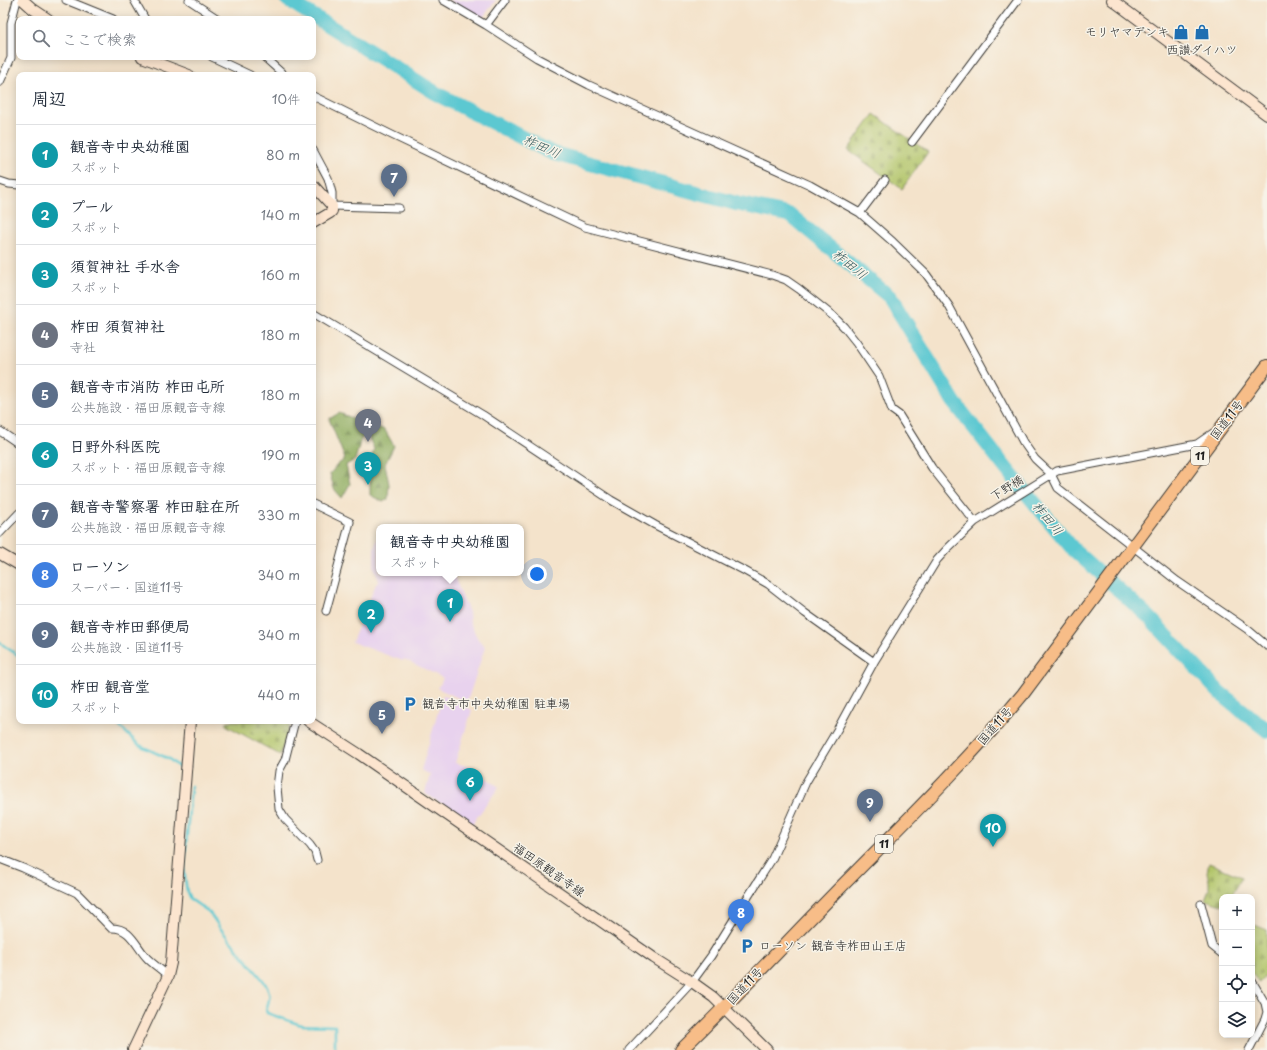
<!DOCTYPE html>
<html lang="ja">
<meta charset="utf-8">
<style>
:root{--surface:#fff;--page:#f2f2f3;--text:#1f2937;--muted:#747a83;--line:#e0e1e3;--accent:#2563eb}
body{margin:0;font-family:"Playpen Sans","Klee One",sans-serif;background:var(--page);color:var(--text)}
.controls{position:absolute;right:12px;bottom:12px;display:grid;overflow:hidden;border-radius:8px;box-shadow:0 2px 10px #0003}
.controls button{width:36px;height:36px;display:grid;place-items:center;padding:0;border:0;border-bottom:1px solid var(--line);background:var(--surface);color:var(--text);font:20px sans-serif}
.you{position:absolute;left:537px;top:574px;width:14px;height:14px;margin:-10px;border:3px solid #fff;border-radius:50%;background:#1a73e8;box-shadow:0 0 0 6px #1a73e833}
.badge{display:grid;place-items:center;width:26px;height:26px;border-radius:50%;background:var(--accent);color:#fff;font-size:13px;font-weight:700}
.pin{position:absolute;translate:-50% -33px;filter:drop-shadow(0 1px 2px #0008)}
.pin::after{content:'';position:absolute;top:21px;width:14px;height:12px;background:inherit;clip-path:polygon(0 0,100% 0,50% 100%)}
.popup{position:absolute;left:376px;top:524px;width:148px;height:52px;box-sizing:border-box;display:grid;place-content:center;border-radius:8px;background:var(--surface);filter:drop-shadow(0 1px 3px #0005);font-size:13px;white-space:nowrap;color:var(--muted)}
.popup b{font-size:15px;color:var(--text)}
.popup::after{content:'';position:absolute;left:50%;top:100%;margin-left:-8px;border:8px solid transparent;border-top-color:var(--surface)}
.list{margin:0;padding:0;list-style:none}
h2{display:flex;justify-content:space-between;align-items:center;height:52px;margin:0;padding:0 16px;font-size:17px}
h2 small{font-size:13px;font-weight:400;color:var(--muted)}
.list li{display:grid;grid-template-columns:26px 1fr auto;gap:12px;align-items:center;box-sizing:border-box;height:60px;padding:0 16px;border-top:1px solid var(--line)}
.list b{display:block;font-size:15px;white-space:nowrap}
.list p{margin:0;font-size:13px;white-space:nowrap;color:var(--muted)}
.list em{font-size:13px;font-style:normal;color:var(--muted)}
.icon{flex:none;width:22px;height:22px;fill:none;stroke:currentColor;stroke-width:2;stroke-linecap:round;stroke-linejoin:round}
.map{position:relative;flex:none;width:1267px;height:1050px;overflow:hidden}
.search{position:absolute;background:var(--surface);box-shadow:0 2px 10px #0003;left:16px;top:16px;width:300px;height:44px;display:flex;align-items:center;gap:10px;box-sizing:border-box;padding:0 14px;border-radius:8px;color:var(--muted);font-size:15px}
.panel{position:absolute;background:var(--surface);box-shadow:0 2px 10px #0003;left:16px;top:72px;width:300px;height:652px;border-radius:8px}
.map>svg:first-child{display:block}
.built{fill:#e8d2ee}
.forest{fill:url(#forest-firs);stroke:#54633c}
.cemetery{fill:url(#cemetery-stones);stroke:#667042}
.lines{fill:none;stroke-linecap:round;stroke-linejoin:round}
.stream{stroke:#5bc8d1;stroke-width:2.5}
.river{stroke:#5bc8d1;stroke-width:15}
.street-casing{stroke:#3c3a36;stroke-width:9}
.secondary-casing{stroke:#3c3a36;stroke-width:12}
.highway-casing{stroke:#3c3a36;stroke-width:14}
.street{stroke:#fff;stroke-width:7}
.secondary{stroke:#fce5cf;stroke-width:10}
.highway{stroke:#f7bd88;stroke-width:12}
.labels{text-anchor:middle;stroke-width:3;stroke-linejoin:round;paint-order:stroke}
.shield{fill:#f7f3e8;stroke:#5e5c59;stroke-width:1}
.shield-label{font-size:11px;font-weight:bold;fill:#1c1c1c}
.poi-label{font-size:12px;fill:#1c1c1c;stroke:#f7f3e8;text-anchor:start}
.street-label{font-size:12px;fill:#1c1c1c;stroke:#f7f3e8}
.water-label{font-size:13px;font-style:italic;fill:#32585b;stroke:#f7f3e8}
</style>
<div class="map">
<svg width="1267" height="1050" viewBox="0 0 1267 1050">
<defs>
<pattern id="forest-firs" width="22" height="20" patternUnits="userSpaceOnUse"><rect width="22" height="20" fill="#8caa5c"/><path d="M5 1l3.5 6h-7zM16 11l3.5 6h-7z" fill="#728a4b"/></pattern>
<pattern id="cemetery-stones" width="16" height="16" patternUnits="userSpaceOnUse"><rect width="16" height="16" fill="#b1c468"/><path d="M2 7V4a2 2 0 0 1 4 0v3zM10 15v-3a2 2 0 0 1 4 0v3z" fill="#98a85a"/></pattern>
</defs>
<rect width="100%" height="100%" fill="#f7f3e8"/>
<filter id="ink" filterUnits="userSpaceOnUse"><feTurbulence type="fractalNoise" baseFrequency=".025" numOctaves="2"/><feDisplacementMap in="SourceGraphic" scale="8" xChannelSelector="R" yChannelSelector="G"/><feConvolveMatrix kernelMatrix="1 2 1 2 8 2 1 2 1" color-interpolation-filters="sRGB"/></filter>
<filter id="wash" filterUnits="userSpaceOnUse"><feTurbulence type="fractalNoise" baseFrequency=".012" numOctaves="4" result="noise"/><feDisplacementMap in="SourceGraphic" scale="16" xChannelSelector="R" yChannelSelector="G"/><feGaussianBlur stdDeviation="0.9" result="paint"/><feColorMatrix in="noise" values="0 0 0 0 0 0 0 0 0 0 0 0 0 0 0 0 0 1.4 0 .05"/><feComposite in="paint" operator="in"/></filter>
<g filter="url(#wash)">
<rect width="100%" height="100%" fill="#f4e3cb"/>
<!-- built -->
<path class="built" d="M449,0H496L481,20Z
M379,533V573H453V574L469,612L470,623L478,639L485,647L467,702L437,688L441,683L443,678L404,659L403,661L352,642L376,584L379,581L374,567V549Z
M443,695L472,710L455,763L471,767L499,787L472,824L425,793L430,775L421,770Z"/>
<!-- forest -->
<path class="forest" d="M339,413L385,430L394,446L385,464L389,484L388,499L383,502L370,495V464L374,449L367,434L361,439L355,460L346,465L350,484L342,498L334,489L330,474L337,465L345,459L329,419Z"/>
<!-- cemetery -->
<path class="cemetery" d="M874,114L928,152L902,189L848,150Z
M228,721H290L291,722L280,755L226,725Z
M1209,863L1242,877L1231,897H1222V905L1205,900L1209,890V881L1207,872Z
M1252,924L1267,930V974L1259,983L1252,973Z"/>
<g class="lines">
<!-- stream -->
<path class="stream" d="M0,643L19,656
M114,721L139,745L169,759L181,769
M191,786L184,870L187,892L190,899L209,912L223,932L263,980C271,993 271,996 266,1010L267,1013L301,1025L335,1026V1050"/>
<!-- river -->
<path class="river" d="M288,0L439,95L552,153L738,204L790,215L890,297L954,402L1008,471L1073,549L1149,617L1220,693L1267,730"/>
</g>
</g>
<g filter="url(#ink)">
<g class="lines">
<!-- street casing -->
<g class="street-casing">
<path id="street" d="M66,0L113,19
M134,0L145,19
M189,0L218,19
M443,0L486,25L537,58L589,85L810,185L860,213L893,242L926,274L949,306L1023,442L1035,459L1051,474L1058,488L1177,581L1247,629L1267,646
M486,25L505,0
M212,57L250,75
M264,57L284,75
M0,82L11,58V23L17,0
M313,96L394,136L585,227L772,275L786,280L799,289L833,316L844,327L856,342L879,376L892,410L899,415L932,468L975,522
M912,142L1018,0
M313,150L328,178L332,193V206L399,208
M0,181L9,184L19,185
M860,213L885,180
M313,313L483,415L611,500L655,525L745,571L768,584L805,613L874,662
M0,431L19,444
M313,504L350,522L326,611
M0,533L19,513
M295,721L285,760L279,771L277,787L279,809L285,819L310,845L315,852L317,860
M0,859L23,868L77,893L111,928C131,927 136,947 148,959C154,965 162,970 168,976
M1201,904L1212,946L1222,954
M1252,981L1265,1003L1267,1004
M629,1050L692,982L711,956L739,911L772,859L806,782L837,730L874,662L937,560L947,549L975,522L1057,471L1197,444L1213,433
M1249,1050L1265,1019L1267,1012L1265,1003"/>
</g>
<!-- secondary casing -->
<g class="secondary-casing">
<path id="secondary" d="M23,0L33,9L48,19
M1112,0L1267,115
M142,57L189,75
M313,185L332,206V211L330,213L313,223
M0,554L19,565
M308,721L359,754L654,958L692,982L713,997L767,1050
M133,1050L168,976L171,963L190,721"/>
</g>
<!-- highway casing -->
<g class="highway-casing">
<path id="highway" d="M681,1050C734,999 784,945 836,892C900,827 965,764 1023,694L1267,366"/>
</g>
<!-- street -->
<use href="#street" class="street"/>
<!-- secondary -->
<use href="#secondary" class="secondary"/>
<!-- highway -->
<use href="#highway" class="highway"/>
</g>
</g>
<!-- icons -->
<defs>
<g id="shop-bare" transform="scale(1.2)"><path d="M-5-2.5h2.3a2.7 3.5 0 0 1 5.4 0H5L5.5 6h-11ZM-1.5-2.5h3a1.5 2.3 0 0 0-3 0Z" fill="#1f6fb2" stroke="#f7f3e8" stroke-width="2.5" paint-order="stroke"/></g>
<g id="parking-bare" transform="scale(1.2)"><path d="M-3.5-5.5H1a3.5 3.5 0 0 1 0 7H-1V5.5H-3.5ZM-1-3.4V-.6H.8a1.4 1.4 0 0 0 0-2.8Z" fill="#1f6fb2" stroke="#f7f3e8" stroke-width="2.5" paint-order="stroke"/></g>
</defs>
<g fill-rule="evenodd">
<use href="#shop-bare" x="1181" y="32"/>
<use href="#shop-bare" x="1202" y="32"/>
<use href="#parking-bare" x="410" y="704"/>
<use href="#parking-bare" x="747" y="946"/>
</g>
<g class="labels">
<!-- shield labels -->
<g class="shield">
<rect x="1191" y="447" width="18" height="18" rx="3"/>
<rect x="875" y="835" width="18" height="18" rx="3"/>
</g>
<g class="shield-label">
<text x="1200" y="460">11</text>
<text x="884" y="848">11</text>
</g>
<!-- poi labels -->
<g class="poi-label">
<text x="1169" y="36" text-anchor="end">モリヤマデンキ</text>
<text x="1202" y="54" text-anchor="middle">西讃ダイハツ</text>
<text x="422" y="708">観音寺市中央幼稚園 駐車場</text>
<text x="759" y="950">ローソン 観音寺柞田山王店</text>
</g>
<!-- street labels -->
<g class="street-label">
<text transform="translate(1227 420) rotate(-53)" y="4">国道11号</text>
<text transform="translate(1007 488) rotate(-32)" y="4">下野橋</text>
<text transform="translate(995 726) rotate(-49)" y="4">国道11号</text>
<text transform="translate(549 870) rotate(35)" y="4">福田原観音寺線</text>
<text transform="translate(745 986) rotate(-47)" y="4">国道11号</text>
</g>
<!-- water labels -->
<g class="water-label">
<text transform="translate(542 146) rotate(24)" y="5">柞田川</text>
<text transform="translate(850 264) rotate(39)" y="5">柞田川</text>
<text transform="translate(1048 518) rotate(51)" y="5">柞田川</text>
</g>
</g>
</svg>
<div class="controls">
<button>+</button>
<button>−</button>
<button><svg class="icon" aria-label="locate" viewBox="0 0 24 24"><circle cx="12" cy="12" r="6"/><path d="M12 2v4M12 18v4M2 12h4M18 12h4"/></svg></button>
<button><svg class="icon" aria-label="layers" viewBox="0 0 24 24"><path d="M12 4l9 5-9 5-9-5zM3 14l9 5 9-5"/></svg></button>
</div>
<div class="you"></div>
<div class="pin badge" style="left:450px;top:622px;background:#0f9aa8">1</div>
<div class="popup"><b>観音寺中央幼稚園</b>スポット</div>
<div class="pin badge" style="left:371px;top:633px;background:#0f9aa8">2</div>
<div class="pin badge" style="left:368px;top:485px;background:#0f9aa8">3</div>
<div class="pin badge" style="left:368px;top:442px;background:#6b7280">4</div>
<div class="pin badge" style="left:382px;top:734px;background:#5c6f8a">5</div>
<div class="pin badge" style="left:470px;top:801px;background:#0f9aa8">6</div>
<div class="pin badge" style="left:394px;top:197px;background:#5c6f8a">7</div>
<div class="pin badge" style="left:741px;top:932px;background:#3f7fe0">8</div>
<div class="pin badge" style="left:870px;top:822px;background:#5c6f8a">9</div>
<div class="pin badge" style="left:993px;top:847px;background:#0f9aa8">10</div>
<div class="search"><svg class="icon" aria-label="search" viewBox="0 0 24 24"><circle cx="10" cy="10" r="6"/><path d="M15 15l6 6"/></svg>ここで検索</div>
<section class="panel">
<h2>周辺<small>10件</small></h2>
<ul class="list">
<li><span class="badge" style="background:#0f9aa8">1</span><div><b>観音寺中央幼稚園</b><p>スポット</p></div><em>80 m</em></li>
<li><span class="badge" style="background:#0f9aa8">2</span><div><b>プール</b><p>スポット</p></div><em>140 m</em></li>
<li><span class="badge" style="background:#0f9aa8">3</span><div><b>須賀神社 手水舎</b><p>スポット</p></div><em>160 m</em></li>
<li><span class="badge" style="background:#6b7280">4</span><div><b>柞田 須賀神社</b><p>寺社</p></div><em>180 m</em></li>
<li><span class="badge" style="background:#5c6f8a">5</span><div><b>観音寺市消防 柞田屯所</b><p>公共施設 · 福田原観音寺線</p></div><em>180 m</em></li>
<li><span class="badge" style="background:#0f9aa8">6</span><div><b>日野外科医院</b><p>スポット · 福田原観音寺線</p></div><em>190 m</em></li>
<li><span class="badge" style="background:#5c6f8a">7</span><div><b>観音寺警察署 柞田駐在所</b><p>公共施設 · 福田原観音寺線</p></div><em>330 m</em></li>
<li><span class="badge" style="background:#3f7fe0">8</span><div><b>ローソン</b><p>スーパー · 国道11号</p></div><em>340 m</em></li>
<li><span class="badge" style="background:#5c6f8a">9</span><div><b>観音寺柞田郵便局</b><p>公共施設 · 国道11号</p></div><em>340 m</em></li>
<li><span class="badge" style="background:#0f9aa8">10</span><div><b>柞田 観音堂</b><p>スポット</p></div><em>440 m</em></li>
</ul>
</section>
</div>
